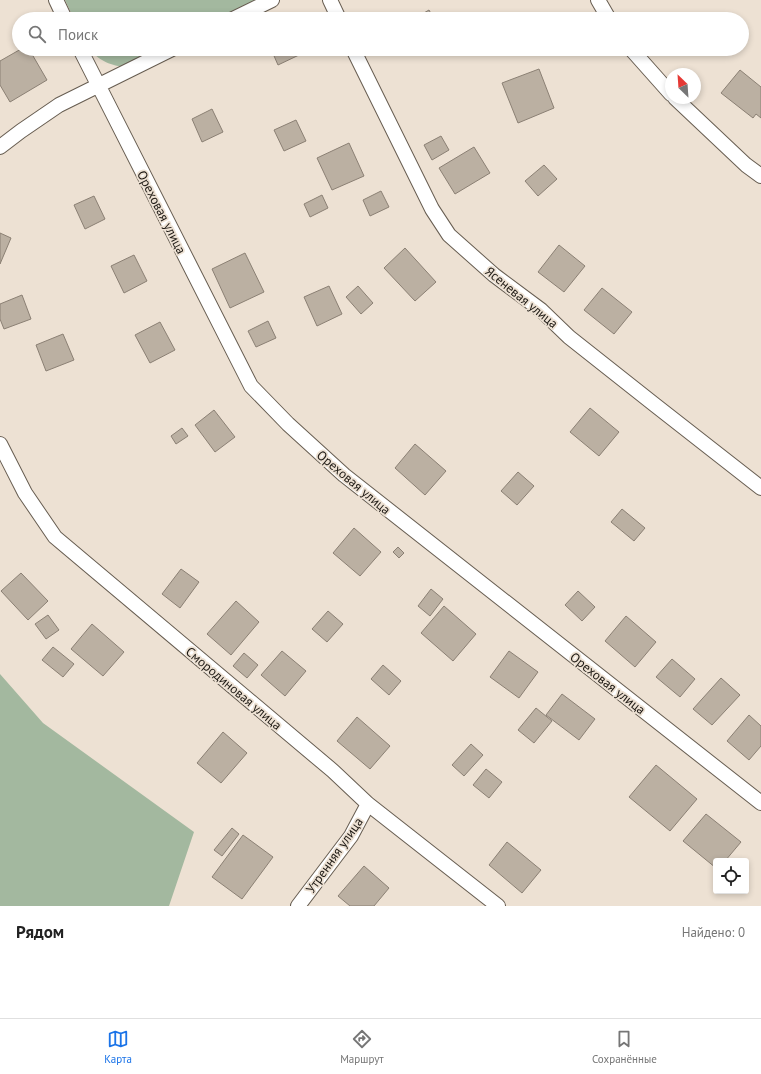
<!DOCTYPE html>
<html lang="ru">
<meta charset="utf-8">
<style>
:root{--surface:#fff;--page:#f2f2f2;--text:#222;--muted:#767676;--line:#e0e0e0;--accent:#1a73e8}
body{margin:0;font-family:"PT Sans",sans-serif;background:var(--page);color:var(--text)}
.controls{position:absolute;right:12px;bottom:12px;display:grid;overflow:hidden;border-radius:4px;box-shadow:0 2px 6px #0003}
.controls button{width:36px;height:36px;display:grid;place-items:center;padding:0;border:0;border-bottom:1px solid var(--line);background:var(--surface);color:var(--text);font:20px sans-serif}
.compass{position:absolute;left:665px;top:68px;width:36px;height:36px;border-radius:50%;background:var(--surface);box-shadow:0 2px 6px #0003;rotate:335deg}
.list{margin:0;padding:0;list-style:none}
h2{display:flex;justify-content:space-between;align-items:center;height:52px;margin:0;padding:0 16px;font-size:17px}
h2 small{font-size:13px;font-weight:400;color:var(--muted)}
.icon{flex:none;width:22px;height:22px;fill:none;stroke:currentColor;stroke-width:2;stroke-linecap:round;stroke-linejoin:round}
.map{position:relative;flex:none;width:761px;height:906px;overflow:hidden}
.search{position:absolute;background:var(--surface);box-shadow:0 2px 6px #0003;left:12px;right:12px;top:12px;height:44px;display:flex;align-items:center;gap:10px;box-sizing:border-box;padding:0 14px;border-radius:22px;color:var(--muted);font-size:15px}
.sheet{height:112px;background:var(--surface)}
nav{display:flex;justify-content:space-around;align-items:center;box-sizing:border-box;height:56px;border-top:1px solid var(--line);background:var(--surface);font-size:11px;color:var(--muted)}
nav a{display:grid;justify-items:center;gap:2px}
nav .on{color:var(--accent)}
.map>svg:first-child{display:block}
.green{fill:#a3b89f}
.building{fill:#bbb0a2;stroke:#8b8074}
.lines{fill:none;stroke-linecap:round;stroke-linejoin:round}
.street-casing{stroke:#675d51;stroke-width:16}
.street{stroke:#fff;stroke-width:14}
.labels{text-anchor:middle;stroke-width:3.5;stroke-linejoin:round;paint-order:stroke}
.street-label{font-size:13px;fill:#1d1914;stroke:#ede1d3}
</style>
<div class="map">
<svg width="761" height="906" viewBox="0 0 761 906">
<rect width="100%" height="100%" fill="#ede1d3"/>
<!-- green -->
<path class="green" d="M65,0H257L219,19H74Z
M90,49H160C153,52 131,65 126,66C114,68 96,59 90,49Z
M0,674L43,723L194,832L169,906H0Z"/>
<!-- building -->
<path class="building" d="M429,10L434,19H418L417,17Z
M21,49H29L47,80L10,102L0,85V61Z
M271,49H296L299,55L278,65Z
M539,69L554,108L518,123L502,83Z
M740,70L761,87V118L756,114L753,118L721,93Z
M212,109L223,132L202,142L192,119Z
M296,120L306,141L284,151L274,130Z
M441,136L449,150L432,160L424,145Z
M349,143L364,176L332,190L317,158Z
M474,147L490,173L455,194L439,168Z
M544,165L557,179L538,196L525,181Z
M381,191L389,207L370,216L363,200Z
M322,195L328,208L310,217L304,204Z
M94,196L105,219L85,229L74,205Z
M0,233L11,238L0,264Z
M559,245L585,266L564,292L538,272Z
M405,248L436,282L415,301L384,268Z
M245,253L264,292L230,308L212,269Z
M134,255L147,281L124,293L111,266Z
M329,286L342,314L317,326L304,297Z
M358,286L373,303L361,314L346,297Z
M602,288L632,312L614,334L584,310Z
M22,295L31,319L4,329L0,319V304Z
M268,321L276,338L256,347L248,331Z
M160,322L175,350L150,363L135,335Z
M63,334L74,360L46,371L36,345Z
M590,408L619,432L599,456L570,432Z
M214,410L235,437L215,452L195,425Z
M182,428L188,436L176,444L171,436Z
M415,444L446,471L425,495L395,468Z
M518,472L534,486L517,505L501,491Z
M622,509L645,528L634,541L611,522Z
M354,528L381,552L360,576L333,553Z
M398,547L404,553L399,558L393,552Z
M181,569L199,582L180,608L162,594Z
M21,573L48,601L28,620L1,591Z
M431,589L443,599L430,616L418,606Z
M578,591L595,607L582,621L565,605Z
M236,601L259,622L231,655L207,634Z
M444,606L476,634L453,661L421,633Z
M328,611L343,624L327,642L312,629Z
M48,615L59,630L46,639L35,624Z
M626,616L656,642L635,667L605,641Z
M92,624L124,652L103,676L71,649Z
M53,647L74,664L63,677L42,660Z
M282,651L306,671L285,696L261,675Z
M509,651L538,672L519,698L490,677Z
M244,653L258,665L247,678L233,666Z
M672,659L695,679L680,697L656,677Z
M383,665L401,681L389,695L371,679Z
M721,678L740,695L712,725L693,709Z
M562,694L595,719L579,740L546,715Z
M536,708L552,721L534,743L518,730Z
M749,715L761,726V746L749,760L727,741Z
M357,717L390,746L370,769L337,741Z
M223,732L247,753L221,783L197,763Z
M471,744L483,755L464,776L452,765Z
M656,765L697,799L670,831L629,797Z
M486,769L502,782L489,798L473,785Z
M706,814L741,842L725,861H716V868L683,841Z
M232,828L239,834L222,856L214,850Z
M243,835L273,857L242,899L212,877Z
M507,842L541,870L522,893L489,865Z
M364,866L389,888L374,906H350L338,896Z"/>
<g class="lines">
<!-- street casing -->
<g class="street-casing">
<path id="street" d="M56,0L65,19
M330,0L339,19
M598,0L609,19
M233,19L272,0
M80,49L251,386L288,424L344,475L761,803
M353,49L432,209L449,235L494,275L541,310L569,337L655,405L761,488
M631,49L671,94
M675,98L746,165L761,176
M0,147L21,131L59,105L172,49
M0,444L25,493L55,537L333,771L368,804L498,906
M298,906L351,836L368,804"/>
</g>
<!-- street -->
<use href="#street" class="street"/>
</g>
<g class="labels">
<!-- street labels -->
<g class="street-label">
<text transform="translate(162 212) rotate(63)" y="5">Ореховая улица</text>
<text transform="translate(522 297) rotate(39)" y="5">Ясеневая улица</text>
<text transform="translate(354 482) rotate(40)" y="5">Ореховая улица</text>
<text transform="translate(608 683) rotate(38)" y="5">Ореховая улица</text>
<text transform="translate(234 688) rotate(40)" y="5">Смородиновая улица</text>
<text transform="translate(334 855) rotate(-55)" y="5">Утренняя улица</text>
</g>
</g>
</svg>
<div class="controls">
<button><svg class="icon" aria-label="locate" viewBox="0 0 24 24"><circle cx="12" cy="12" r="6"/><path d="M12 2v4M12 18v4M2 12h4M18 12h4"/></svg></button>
</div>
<svg class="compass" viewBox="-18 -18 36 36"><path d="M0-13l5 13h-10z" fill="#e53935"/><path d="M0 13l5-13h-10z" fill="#767676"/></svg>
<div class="search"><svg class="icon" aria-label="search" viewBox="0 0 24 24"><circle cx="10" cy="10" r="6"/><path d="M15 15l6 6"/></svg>Поиск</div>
</div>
<section class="sheet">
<h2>Рядом<small>Найдено: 0</small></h2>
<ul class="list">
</ul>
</section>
<nav>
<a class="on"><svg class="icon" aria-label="map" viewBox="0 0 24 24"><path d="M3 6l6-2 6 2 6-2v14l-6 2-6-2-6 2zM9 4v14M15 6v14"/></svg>Карта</a>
<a><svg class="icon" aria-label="directions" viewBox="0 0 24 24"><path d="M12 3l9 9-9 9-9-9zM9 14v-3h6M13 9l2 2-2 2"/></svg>Маршрут</a>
<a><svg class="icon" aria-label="saved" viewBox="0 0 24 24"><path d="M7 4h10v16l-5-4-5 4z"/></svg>Сохранённые</a>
</nav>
